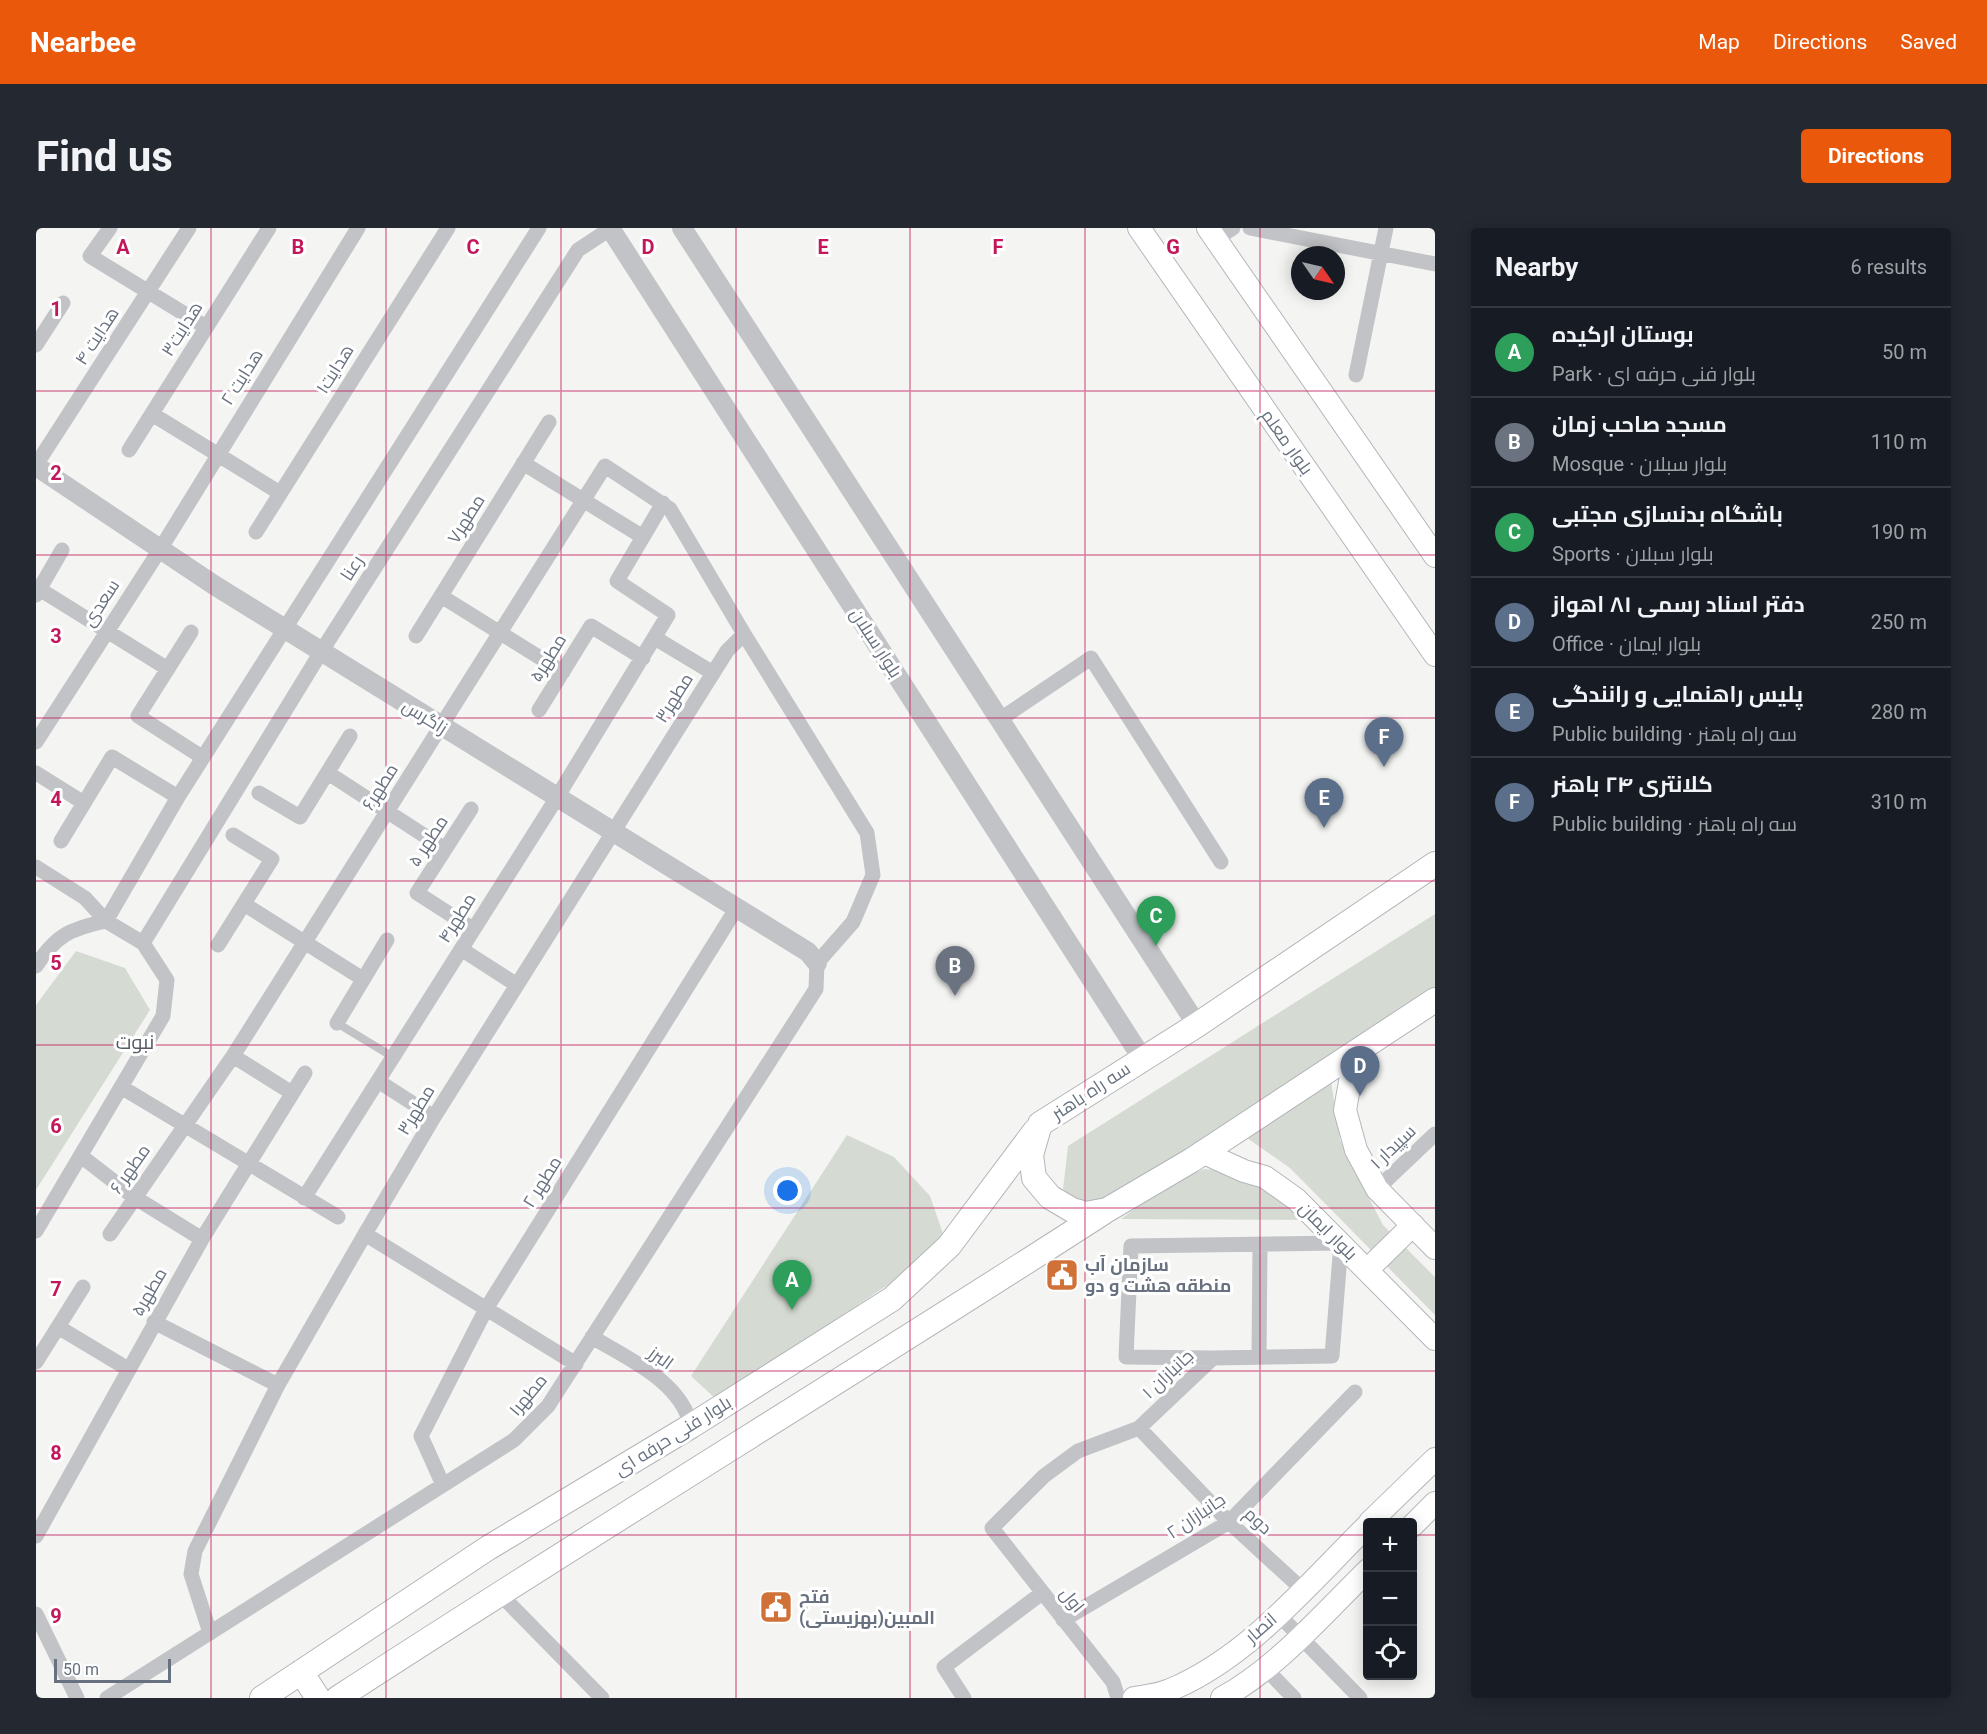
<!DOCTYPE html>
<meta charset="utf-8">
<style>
:root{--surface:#171b24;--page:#242831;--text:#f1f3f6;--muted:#9ea1a6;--line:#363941;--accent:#ea580c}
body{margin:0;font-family:Roboto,Cairo,sans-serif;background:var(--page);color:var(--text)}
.controls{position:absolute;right:18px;bottom:18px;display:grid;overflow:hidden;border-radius:6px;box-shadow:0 3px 15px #0003}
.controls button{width:54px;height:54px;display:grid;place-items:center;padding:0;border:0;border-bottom:2px solid var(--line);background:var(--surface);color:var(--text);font:30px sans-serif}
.compass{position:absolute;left:1255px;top:18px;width:54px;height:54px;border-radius:50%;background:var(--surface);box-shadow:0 3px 15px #0003;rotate:124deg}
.scale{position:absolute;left:18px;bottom:15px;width:117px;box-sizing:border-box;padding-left:6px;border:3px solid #67717f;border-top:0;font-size:16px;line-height:21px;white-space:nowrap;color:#67717f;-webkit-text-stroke:4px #fff;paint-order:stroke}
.you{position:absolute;left:752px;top:963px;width:21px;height:21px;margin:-15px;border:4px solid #fff;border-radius:50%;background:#1a73e8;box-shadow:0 0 0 9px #1a73e833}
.badge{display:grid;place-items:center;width:39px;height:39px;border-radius:50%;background:var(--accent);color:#fff;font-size:20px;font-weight:700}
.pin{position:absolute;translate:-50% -50px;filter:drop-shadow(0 2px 3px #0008)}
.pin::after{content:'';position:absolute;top:32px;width:21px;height:18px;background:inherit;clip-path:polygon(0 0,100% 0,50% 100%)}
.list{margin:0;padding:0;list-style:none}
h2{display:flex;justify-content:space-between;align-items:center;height:78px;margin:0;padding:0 24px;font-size:26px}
h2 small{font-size:20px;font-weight:400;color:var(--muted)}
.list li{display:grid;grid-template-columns:39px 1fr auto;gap:18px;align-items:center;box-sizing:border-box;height:90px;padding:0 24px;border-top:2px solid var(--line)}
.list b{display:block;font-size:22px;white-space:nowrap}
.list p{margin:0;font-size:20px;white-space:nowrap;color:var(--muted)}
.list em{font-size:20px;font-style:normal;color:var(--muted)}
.icon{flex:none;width:33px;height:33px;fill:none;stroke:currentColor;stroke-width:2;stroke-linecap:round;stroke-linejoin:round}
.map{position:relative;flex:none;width:1399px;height:1470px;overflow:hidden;border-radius:6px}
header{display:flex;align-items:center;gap:36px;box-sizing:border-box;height:84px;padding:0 30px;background:var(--accent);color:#fff}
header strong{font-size:28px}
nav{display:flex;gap:33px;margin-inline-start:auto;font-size:21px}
.intro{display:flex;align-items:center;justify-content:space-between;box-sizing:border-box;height:144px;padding:0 36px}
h1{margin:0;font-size:42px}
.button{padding:15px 27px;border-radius:6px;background:var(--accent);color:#fff;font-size:21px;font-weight:700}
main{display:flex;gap:36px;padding:0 36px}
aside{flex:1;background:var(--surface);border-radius:6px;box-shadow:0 3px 15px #0003}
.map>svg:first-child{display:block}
.green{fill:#d5dbd3}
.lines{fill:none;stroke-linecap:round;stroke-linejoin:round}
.secondary-casing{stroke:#b3b6bb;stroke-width:24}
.primary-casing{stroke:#b2b5b9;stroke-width:26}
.service{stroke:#c1c3c6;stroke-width:8}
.minor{stroke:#c1c3c6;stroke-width:15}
.tertiary{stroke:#c1c3c6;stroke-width:20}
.secondary{stroke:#fff;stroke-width:22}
.primary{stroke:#fff;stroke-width:24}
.grid{fill:none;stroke:#c2185b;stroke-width:1.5;stroke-opacity:0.55}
.labels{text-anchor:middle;stroke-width:6;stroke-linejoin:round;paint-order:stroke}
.street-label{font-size:18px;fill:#67717f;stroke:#fff}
.poi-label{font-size:18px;font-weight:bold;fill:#67717f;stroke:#fff;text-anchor:start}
.neighbourhood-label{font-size:20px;fill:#545b65;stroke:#fff}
.grid-label{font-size:20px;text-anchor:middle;font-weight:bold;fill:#c2185b;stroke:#fff;stroke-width:6;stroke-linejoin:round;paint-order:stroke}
</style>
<header>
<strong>Nearbee</strong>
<nav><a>Map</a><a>Directions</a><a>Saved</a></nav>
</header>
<div class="intro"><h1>Find us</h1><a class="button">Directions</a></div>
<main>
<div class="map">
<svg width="1399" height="1470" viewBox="0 0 1399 1470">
<rect width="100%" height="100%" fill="#f4f5f2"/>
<!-- green -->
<path class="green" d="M1399,686V764L1068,976H1043L1027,961L1032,918Z
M40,723L89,740L114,782L0,962V777Z
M1295,853L1304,912L1323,951L1347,997L1399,1049V1087L1254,940L1211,910Z
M811,907L858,929L894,968L911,1017L681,1172L655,1148Z
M1168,941C1220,944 1232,959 1270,992L1085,991L1131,957Z"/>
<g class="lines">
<!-- secondary casing -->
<g class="secondary-casing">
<path id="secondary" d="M1103,0L1399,427
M1172,0L1399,328
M1319,826L1309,882L1320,922L1341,961L1399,1020
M1166,924L1208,943L1229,949L1260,971L1399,1111
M1331,1042L1377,997
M1334,1294L1399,1231
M1376,1298L1399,1275
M1098,1470C1110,1468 1123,1467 1134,1462C1213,1429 1272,1356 1332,1297
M1186,1470C1241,1440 1287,1386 1332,1342"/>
</g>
<!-- primary casing -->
<g class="primary-casing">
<path id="primary" d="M1399,636L1161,797L1004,896L995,927L998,950L1014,969L1036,982L1050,986L1071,982L1156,932L1399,772
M265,1444L282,1470
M226,1470L452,1320L655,1198L856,1071L913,1018L999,903
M302,1470C555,1305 814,1148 1068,984"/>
</g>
<!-- service -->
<path class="service" d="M301,795L357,829"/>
<!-- minor -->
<path class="minor" d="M74,0L54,28L170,99
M1214,0L1399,36
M1180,11L1197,0
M0,117L27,75
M1320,147L1350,0
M116,186L244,265
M93,222L233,0
M487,235L607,309
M0,237L153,0
M220,304L412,0
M0,359L132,441
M0,367L26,322
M405,368L527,444
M155,404L102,488L166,529
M380,408L513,194
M619,410L677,445
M503,482L555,398L607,430
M963,492L1055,430L1185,634
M0,514L125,320L322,0
M0,545L48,575
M292,545L409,621
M223,565L264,589L314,508
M435,581L381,665L437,701
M25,613L76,529L142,569
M0,639L49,670L70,693L107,715L131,752L127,788L0,1003
M208,676L327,751
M70,693L142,569L503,0
M1097,701L1111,691
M107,715L285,424L542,22L574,1
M182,717L236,631L197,607
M425,721L481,757
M0,738C20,707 34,701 70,693
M301,795L351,712
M197,828L256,865
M342,853L398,889
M85,859L302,989
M45,928L98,969L166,1011
M1341,961L1399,906
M268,970L520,571L632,387L581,353L627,275
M329,1006L540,1136
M118,1094L242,1157
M22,1099L92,1141
M556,1109C592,1131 645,1153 655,1198
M1223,1129L1224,1016
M0,1134L47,1059
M1103,1200L1193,1294L1266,1361
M407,1257L385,1208L450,1081L700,681
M0,1308L166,1011L269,845
M463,1365L566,1470
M0,1386L41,1470
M1242,1386L1324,1470
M1027,1392L1193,1294L1319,1164
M174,1405L155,1346L159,1323L242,1157L329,1006L398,889L691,423L708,406
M1228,1439L1258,1470
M71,1470L478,1212L512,1178L780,761L781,735L817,694L837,647L831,605L708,406L634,281L569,238L197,828L74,1006
M928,1470L908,1439L1006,1365
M1082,1470L1077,1454L956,1300L1008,1248L1042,1223L1103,1200L1177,1130L1296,1128L1305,1015L1095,1018L1090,1129L1177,1130"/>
<!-- tertiary -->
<path class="tertiary" d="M574,0L1106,830
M646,0L1161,797
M0,238L178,357L772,724L781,735"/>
<!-- secondary -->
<use href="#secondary" class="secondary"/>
<!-- primary -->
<use href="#primary" class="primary"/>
</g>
<!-- grid -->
<path class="grid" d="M175,0V1470M350,0V1470M525,0V1470M700,0V1470M874,0V1470M1049,0V1470M1224,0V1470M0,163H1399M0,327H1399M0,490H1399M0,653H1399M0,817H1399M0,980H1399M0,1143H1399M0,1307H1332M1376,1307H1399"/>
<!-- icons -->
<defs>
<g id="civic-square" transform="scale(1.725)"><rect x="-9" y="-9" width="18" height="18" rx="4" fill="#d07137" stroke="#fff"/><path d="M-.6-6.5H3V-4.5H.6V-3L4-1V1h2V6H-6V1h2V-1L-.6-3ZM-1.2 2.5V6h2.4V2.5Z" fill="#fff"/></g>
</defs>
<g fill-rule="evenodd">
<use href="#civic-square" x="1026" y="1047"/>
<use href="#civic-square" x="740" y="1379"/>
</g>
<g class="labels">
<!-- street labels -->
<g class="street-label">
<text transform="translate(146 101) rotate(-58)" y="6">هدایت۳</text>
<text transform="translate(61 108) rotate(-57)" y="6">هدایت ۴</text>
<text transform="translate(299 141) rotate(-58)" y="6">هدایت۱</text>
<text transform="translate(206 149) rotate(-58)" y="6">هدایت ۲</text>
<text transform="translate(1251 214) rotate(55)" y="6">بلوار معلم</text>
<text transform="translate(430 291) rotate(-58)" y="6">مطهر۷</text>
<text transform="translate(316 340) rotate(-57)" y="6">رعنا</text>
<text transform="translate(65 375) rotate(-57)" y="6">سعدی</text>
<text transform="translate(840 415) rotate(57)" y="6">بلوار سبلان</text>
<text transform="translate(512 430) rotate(-58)" y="6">مطهر۵</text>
<text transform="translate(638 470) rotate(-58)" y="6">مطهر۳</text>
<text transform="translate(389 489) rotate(32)" y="6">زاگرس</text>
<text transform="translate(344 559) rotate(-58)" y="6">مطهر۶</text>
<text transform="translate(392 613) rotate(-57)" y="6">مطهر ۵</text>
<text transform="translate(421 690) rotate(-58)" y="6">مطهر۴</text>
<text transform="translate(1055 863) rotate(-33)" y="6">سه راه باهنر</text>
<text transform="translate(380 882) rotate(-59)" y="6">مطهر۳</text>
<text transform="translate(1357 919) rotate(-44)" y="6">سپیدار ۱</text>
<text transform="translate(94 941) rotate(-55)" y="6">مطهر ۶</text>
<text transform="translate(506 954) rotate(-58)" y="6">مطهر ۲</text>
<text transform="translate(1292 1003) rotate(45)" y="6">بلوار ایمان</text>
<text transform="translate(113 1064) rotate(-60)" y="6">مطهر۵</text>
<text transform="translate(625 1130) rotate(36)" y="6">البرز</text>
<text transform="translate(1132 1146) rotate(-43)" y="6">جانبازان ۱</text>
<text transform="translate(492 1167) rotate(-50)" y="6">مطهر۱</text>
<text transform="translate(637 1208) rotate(-32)" y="6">بلوار فنی حرفه ای</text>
<text transform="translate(1160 1288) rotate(-34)" y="6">جانبازان ۲</text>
<text transform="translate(1222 1293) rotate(43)" y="6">دوم</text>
<text transform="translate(1036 1372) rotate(51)" y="6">اول</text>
<text transform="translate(1225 1400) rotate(-41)" y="6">انصار</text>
</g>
<!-- poi labels -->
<g class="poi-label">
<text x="1049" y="1043">سازمان آب<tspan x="1049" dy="21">منطقه هشت و دو</tspan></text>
<text x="763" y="1375">فتح<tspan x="763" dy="21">المبین(بهزیستی)</tspan></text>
</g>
<!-- neighbourhood labels -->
<g class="neighbourhood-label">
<text x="99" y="821">نبوت</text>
</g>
</g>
<g class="grid-label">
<text x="87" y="26">A</text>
<text x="262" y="26">B</text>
<text x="437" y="26">C</text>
<text x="612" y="26">D</text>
<text x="787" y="26">E</text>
<text x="962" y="26">F</text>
<text x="1137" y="26">G</text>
<text x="20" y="88">1</text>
<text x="20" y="252">2</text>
<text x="20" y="415">3</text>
<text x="20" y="578">4</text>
<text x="20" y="742">5</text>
<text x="20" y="905">6</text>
<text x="20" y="1068">7</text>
<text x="20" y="1232">8</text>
<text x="20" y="1395">9</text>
</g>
</svg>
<div class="controls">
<button>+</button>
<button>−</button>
<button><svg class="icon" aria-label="locate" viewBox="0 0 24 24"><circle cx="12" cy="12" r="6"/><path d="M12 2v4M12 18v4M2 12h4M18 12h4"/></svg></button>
</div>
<svg class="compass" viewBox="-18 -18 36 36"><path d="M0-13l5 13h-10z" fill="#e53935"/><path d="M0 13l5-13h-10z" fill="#9ea1a6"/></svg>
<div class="scale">50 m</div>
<div class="you"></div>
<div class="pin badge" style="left:756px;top:1082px;background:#2e9e5b">A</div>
<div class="pin badge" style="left:919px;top:768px;background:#6b7280">B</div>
<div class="pin badge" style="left:1120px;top:718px;background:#2e9e5b">C</div>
<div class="pin badge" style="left:1324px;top:868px;background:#5c6f8a">D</div>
<div class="pin badge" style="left:1288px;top:600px;background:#5c6f8a">E</div>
<div class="pin badge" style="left:1348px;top:539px;background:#5c6f8a">F</div>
</div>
<aside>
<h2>Nearby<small>6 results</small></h2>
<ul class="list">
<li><span class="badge" style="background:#2e9e5b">A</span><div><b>بوستان ارکیده</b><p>Park · بلوار فنی حرفه ای</p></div><em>50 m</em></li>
<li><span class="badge" style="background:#6b7280">B</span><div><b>مسجد صاحب زمان</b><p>Mosque · بلوار سبلان</p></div><em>110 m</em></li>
<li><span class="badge" style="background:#2e9e5b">C</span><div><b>باشگاه بدنسازی مجتبی</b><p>Sports · بلوار سبلان</p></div><em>190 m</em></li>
<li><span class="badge" style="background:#5c6f8a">D</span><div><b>دفتر اسناد رسمی ۸۱ اهواز</b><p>Office · بلوار ایمان</p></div><em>250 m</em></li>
<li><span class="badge" style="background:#5c6f8a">E</span><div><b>پلیس راهنمایی و رانندگی</b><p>Public building · سه راه باهنر</p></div><em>280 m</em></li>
<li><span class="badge" style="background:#5c6f8a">F</span><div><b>کلانتری ۲۴ باهنر</b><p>Public building · سه راه باهنر</p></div><em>310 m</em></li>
</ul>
</aside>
</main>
